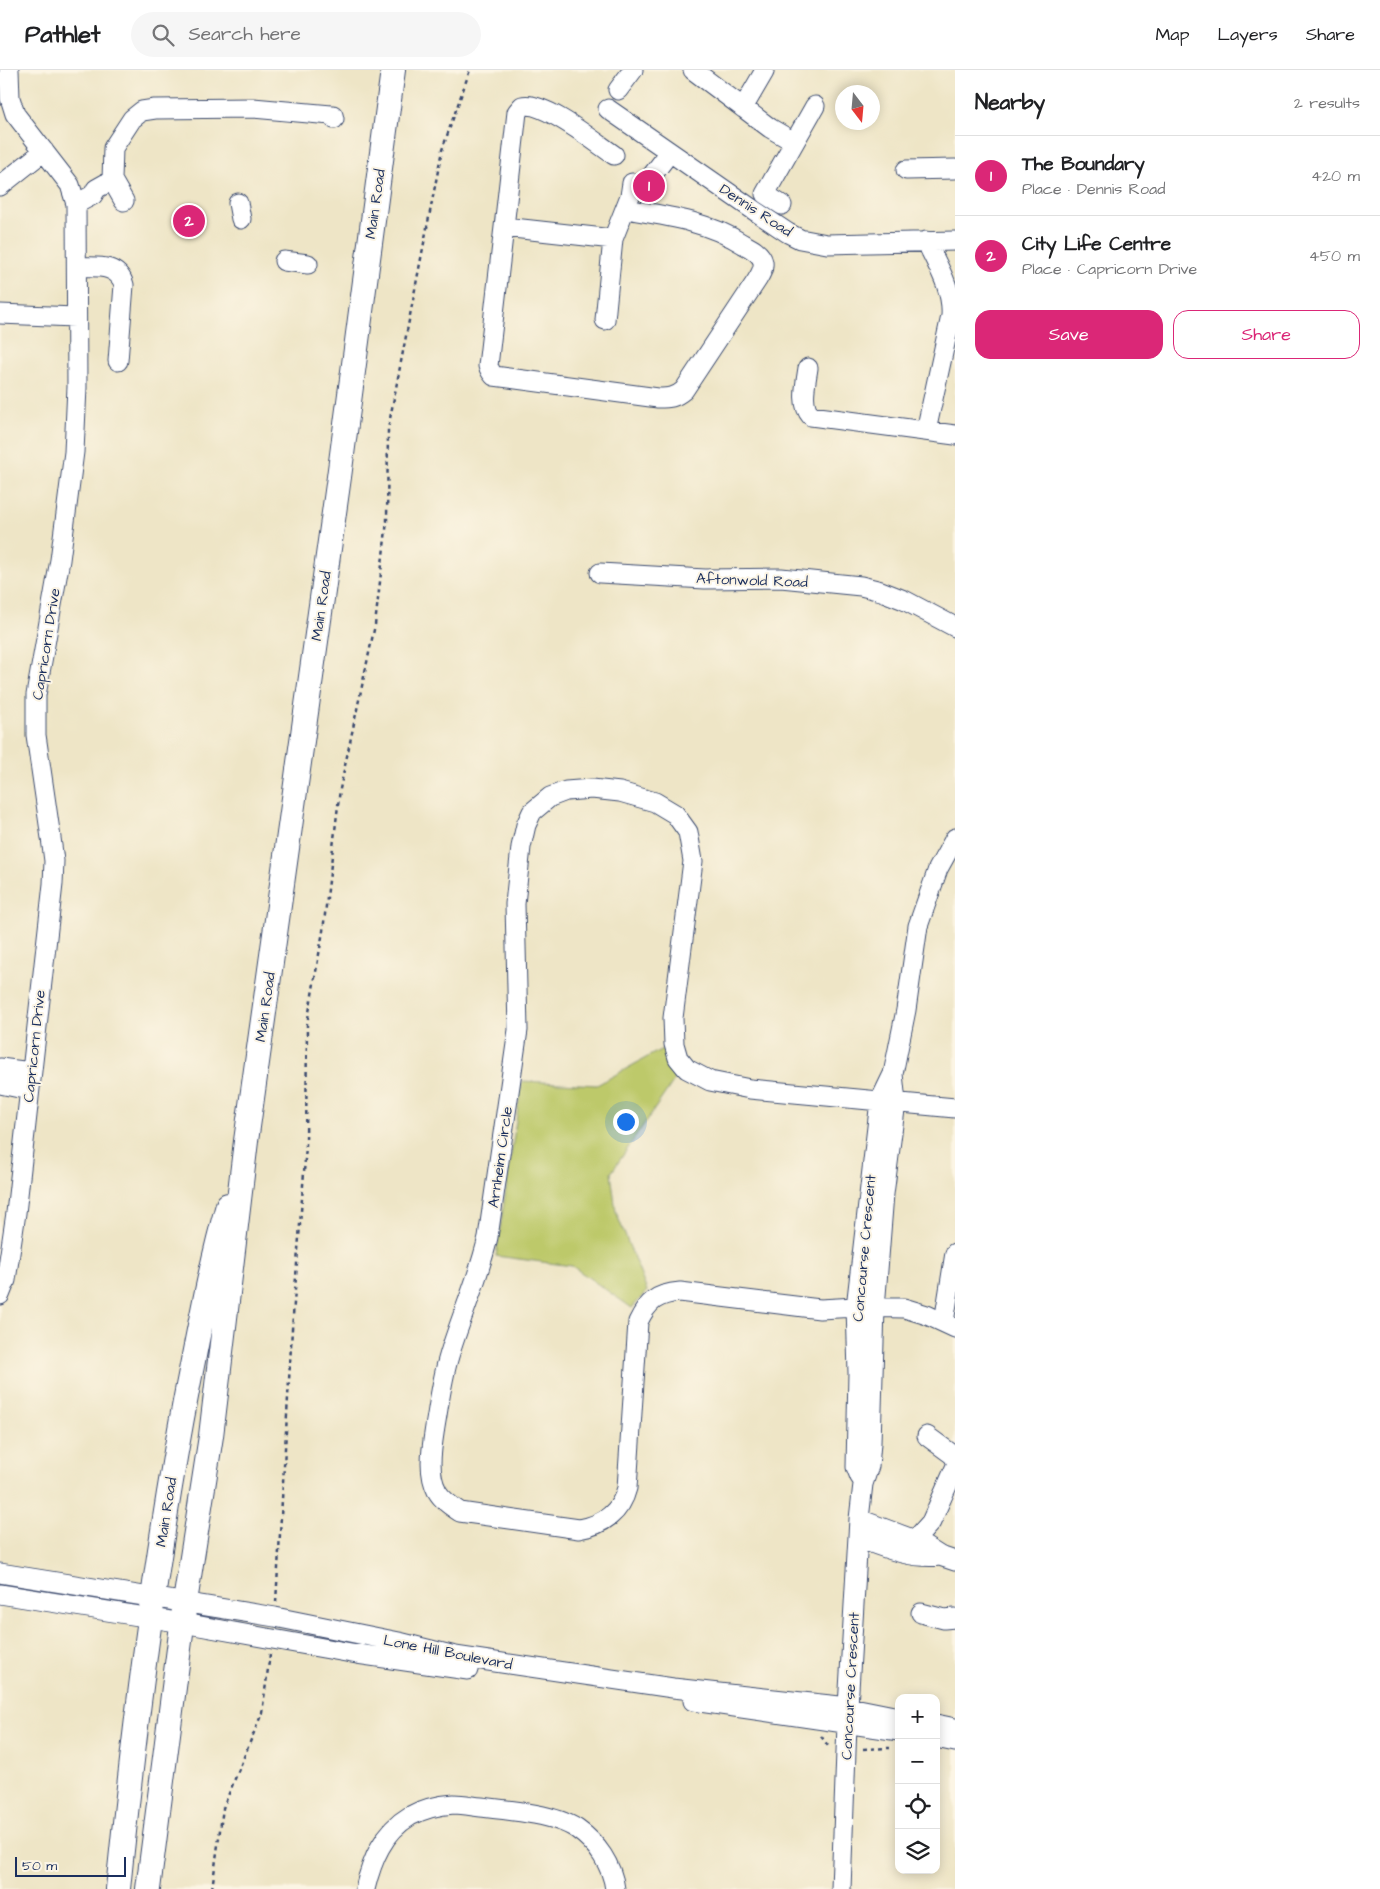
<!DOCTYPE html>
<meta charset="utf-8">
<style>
:root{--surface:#fff;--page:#f6f6f6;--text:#202124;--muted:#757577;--line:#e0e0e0;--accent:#db2777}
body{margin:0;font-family:"Architects Daughter",sans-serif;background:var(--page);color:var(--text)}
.controls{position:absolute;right:15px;bottom:15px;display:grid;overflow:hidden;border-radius:10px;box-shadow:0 2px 12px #0003}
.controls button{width:45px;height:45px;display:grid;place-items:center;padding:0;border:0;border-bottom:1px solid var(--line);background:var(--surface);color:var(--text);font:25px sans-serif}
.compass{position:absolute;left:835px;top:15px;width:45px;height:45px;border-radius:50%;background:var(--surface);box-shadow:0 2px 12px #0003;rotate:164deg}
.scale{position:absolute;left:15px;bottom:12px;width:111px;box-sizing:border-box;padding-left:5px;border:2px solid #1b2f5e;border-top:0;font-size:14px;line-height:18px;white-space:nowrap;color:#1b2f5e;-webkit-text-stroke:4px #fcf5e5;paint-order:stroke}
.you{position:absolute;left:625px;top:1051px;width:18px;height:18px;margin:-12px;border:4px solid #fff;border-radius:50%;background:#1a73e8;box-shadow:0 0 0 8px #1a73e833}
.badge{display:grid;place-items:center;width:32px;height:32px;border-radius:50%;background:var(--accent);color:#fff;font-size:16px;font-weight:700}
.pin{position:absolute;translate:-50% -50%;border:2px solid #fff;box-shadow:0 1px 5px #0006}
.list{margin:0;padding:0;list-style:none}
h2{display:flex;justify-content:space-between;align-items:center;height:65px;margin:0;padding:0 20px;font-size:21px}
h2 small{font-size:16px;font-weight:400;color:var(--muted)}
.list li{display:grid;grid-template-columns:32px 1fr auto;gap:15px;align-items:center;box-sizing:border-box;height:80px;padding:0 20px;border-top:1px solid var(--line)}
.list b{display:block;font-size:19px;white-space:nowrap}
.list p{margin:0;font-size:16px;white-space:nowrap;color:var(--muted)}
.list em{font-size:16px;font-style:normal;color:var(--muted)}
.actions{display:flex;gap:10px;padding:15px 20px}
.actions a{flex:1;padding:11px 0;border:1px solid var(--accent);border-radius:15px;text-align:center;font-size:18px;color:var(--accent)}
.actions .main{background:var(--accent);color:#fff}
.icon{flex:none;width:28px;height:28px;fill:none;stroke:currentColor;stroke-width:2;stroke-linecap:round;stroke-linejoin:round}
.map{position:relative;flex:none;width:955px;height:1819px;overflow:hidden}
header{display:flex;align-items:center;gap:30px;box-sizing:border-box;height:70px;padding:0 25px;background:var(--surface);border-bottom:1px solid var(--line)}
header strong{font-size:24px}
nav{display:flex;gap:28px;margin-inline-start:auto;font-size:18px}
.search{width:350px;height:45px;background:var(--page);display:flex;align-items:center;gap:12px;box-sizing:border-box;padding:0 18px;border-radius:28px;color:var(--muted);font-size:19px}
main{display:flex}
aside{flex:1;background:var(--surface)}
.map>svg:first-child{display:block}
.green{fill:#bdc96b;stroke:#6c7c64}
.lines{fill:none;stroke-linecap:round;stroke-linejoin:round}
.minor-tunnel{stroke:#c4c1b1;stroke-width:19;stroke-dasharray:19 9;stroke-linecap:butt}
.minor-casing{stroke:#3b4a6e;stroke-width:21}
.major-casing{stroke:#3b4a6e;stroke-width:26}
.path{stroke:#3b4a6e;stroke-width:2.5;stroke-dasharray:4 4;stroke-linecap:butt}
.minor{stroke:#fff;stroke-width:19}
.major{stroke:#fff;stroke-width:24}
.labels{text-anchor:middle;stroke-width:4;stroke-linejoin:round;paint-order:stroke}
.street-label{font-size:15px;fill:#1b2f5e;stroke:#fcf5e5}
</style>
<header>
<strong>Pathlet</strong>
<div class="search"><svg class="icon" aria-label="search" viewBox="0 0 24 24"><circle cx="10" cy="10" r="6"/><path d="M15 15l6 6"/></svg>Search here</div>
<nav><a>Map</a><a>Layers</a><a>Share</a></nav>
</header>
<main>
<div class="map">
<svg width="955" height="1819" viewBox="0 0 955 1819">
<rect width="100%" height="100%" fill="#fcf5e5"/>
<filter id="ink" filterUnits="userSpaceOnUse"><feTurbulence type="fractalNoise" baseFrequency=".02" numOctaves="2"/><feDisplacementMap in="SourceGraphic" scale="10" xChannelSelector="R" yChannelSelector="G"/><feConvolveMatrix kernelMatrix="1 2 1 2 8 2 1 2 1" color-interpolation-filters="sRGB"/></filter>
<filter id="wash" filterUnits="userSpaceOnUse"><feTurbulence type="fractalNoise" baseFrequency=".0096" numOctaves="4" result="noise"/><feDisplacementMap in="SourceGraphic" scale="20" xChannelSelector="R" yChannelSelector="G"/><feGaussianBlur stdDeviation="1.12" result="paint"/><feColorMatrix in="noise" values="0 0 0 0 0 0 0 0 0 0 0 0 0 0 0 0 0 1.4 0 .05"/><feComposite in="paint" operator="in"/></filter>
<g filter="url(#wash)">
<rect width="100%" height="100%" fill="#eee5c6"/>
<!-- green -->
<path class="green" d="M662,979L679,1003L611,1103L616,1142L647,1221L632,1238L572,1196L496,1186L522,1011L597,1015Z"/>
</g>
<g filter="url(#ink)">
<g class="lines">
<!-- minor-tunnel -->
<path class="minor-tunnel" d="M642,120L650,108"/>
<!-- minor casing -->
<g class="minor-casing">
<path id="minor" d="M693,0L770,58L794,72
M618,20L633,0
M743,38L764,2
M608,39L755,141L788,163L800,169L827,174L955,171
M906,100L955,99
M650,108L670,82
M0,116L44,81
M124,131L112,110L113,78L132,49L142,41L155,39L253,38L331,45H333L334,49
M238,133L241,149
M76,134L93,125L96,119L112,110
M782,135L765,124L815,36
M504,157L517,42L522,36C543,30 595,72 614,85
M613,169L504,157L488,296L491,302L494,306L658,328C669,328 675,328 684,320L757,210C760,205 764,199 763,192C761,183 751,178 743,174C707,151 666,146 625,139
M926,171C937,195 953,219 951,246L926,361
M284,191L308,194
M77,197C95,197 118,193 124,215L118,291
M0,244L75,247
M605,250L613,169L630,126L632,113
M808,298C806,313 800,334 811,346L955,365
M600,503L705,509L781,508L861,516L881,521L904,530L955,557
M0,998L31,1002
M0,1014L29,1020
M955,1038L750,1019L710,1011L687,999L678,988L674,974L673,948L693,791L688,762L675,744L655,732L620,722L592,719L566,721L550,727L532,742L526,755L521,777L515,834L518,960L488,1167C479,1208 461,1246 449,1286C442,1309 439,1334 435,1357C432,1377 427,1402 437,1421C442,1430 451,1436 460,1442L579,1459C603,1455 621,1442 627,1418L638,1252C648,1231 657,1224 680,1222L820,1239L856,1237L904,1238L927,1245L955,1258
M0,1225L6,1210L16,1143L53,814L54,791L51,768L36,665V625L60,490L74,382L77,317L76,134L70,115L15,44L10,28L9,0
M944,1252L955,1183
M927,1366L953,1385L955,1389
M860,1407L856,1397L858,1303L856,1237L880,1031L893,1004L906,940L918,856L938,799L955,768
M859,1449L915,1470L940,1486L955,1491
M858,1468C885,1478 910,1489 940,1486
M915,1470L931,1452L955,1398
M0,1503L275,1547L399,1572L455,1586L502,1593L673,1618L849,1637L899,1647
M0,1524L183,1553L357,1584L468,1600
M921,1543L944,1549L955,1548
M693,1631L899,1661
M936,1654L955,1658
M936,1668L955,1672
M365,1819C372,1790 383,1762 410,1746C423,1739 439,1735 454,1734C463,1734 472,1736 481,1737C508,1740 555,1744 577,1759C597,1773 612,1795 615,1819
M841,1819L847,1654L859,1449L863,1414L869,1396L871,1373L875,1238L884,1124L896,1032L893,1004"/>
</g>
<!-- major casing -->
<g class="major-casing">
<path id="major" d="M118,1819C135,1651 156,1482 188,1316C200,1256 211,1194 228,1135
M148,1819L185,1532L211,1366L246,1071L339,407L393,0"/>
</g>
<!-- path -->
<path class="path" d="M276,1532L292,1259L306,1076L307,954L323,861L340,719L375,555L387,451L388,359L442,80L470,0
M821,1666L828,1676H830
M863,1679L890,1678
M212,1819L223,1738L262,1643L270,1584"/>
<!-- minor -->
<use href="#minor" class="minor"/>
<!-- major -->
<use href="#major" class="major"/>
</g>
</g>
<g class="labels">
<!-- street labels -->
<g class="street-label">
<text transform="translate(375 134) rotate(-82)" y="5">Main Road</text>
<text transform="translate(756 140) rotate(33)" y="5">Dennis Road</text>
<text transform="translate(752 510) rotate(2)" y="5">Aftonwold Road</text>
<text transform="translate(321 536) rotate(-82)" y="5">Main Road</text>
<text transform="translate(46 574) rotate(-81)" y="5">Capricorn Drive</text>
<text transform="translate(265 937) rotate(-82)" y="5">Main Road</text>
<text transform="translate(34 976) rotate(-84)" y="5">Capricorn Drive</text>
<text transform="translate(500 1087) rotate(-82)" y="5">Arnheim Circle</text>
<text transform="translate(864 1178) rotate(-85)" y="5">Concourse Crescent</text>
<text transform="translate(166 1442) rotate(-81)" y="5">Main Road</text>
<text transform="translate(448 1582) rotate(11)" y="5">Lone Hill Boulevard</text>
<text transform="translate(850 1616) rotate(-87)" y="5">Concourse Crescent</text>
</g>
</g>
</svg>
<div class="controls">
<button>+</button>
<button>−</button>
<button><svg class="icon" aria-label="locate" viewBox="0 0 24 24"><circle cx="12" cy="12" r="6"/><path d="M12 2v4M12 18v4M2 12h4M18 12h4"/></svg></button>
<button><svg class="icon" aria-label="layers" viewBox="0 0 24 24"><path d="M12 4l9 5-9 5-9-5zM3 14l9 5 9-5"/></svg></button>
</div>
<svg class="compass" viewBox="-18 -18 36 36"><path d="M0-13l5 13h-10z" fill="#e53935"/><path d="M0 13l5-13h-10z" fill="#757577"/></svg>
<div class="scale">50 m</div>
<div class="you"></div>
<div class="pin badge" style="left:649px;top:116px">1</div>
<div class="pin badge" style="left:189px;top:151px">2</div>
</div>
<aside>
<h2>Nearby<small>2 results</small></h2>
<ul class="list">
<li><span class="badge">1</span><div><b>The Boundary</b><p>Place · Dennis Road</p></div><em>420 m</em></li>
<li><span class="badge">2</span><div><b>City Life Centre</b><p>Place · Capricorn Drive</p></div><em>450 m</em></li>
</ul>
<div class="actions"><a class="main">Save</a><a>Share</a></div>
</aside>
</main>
